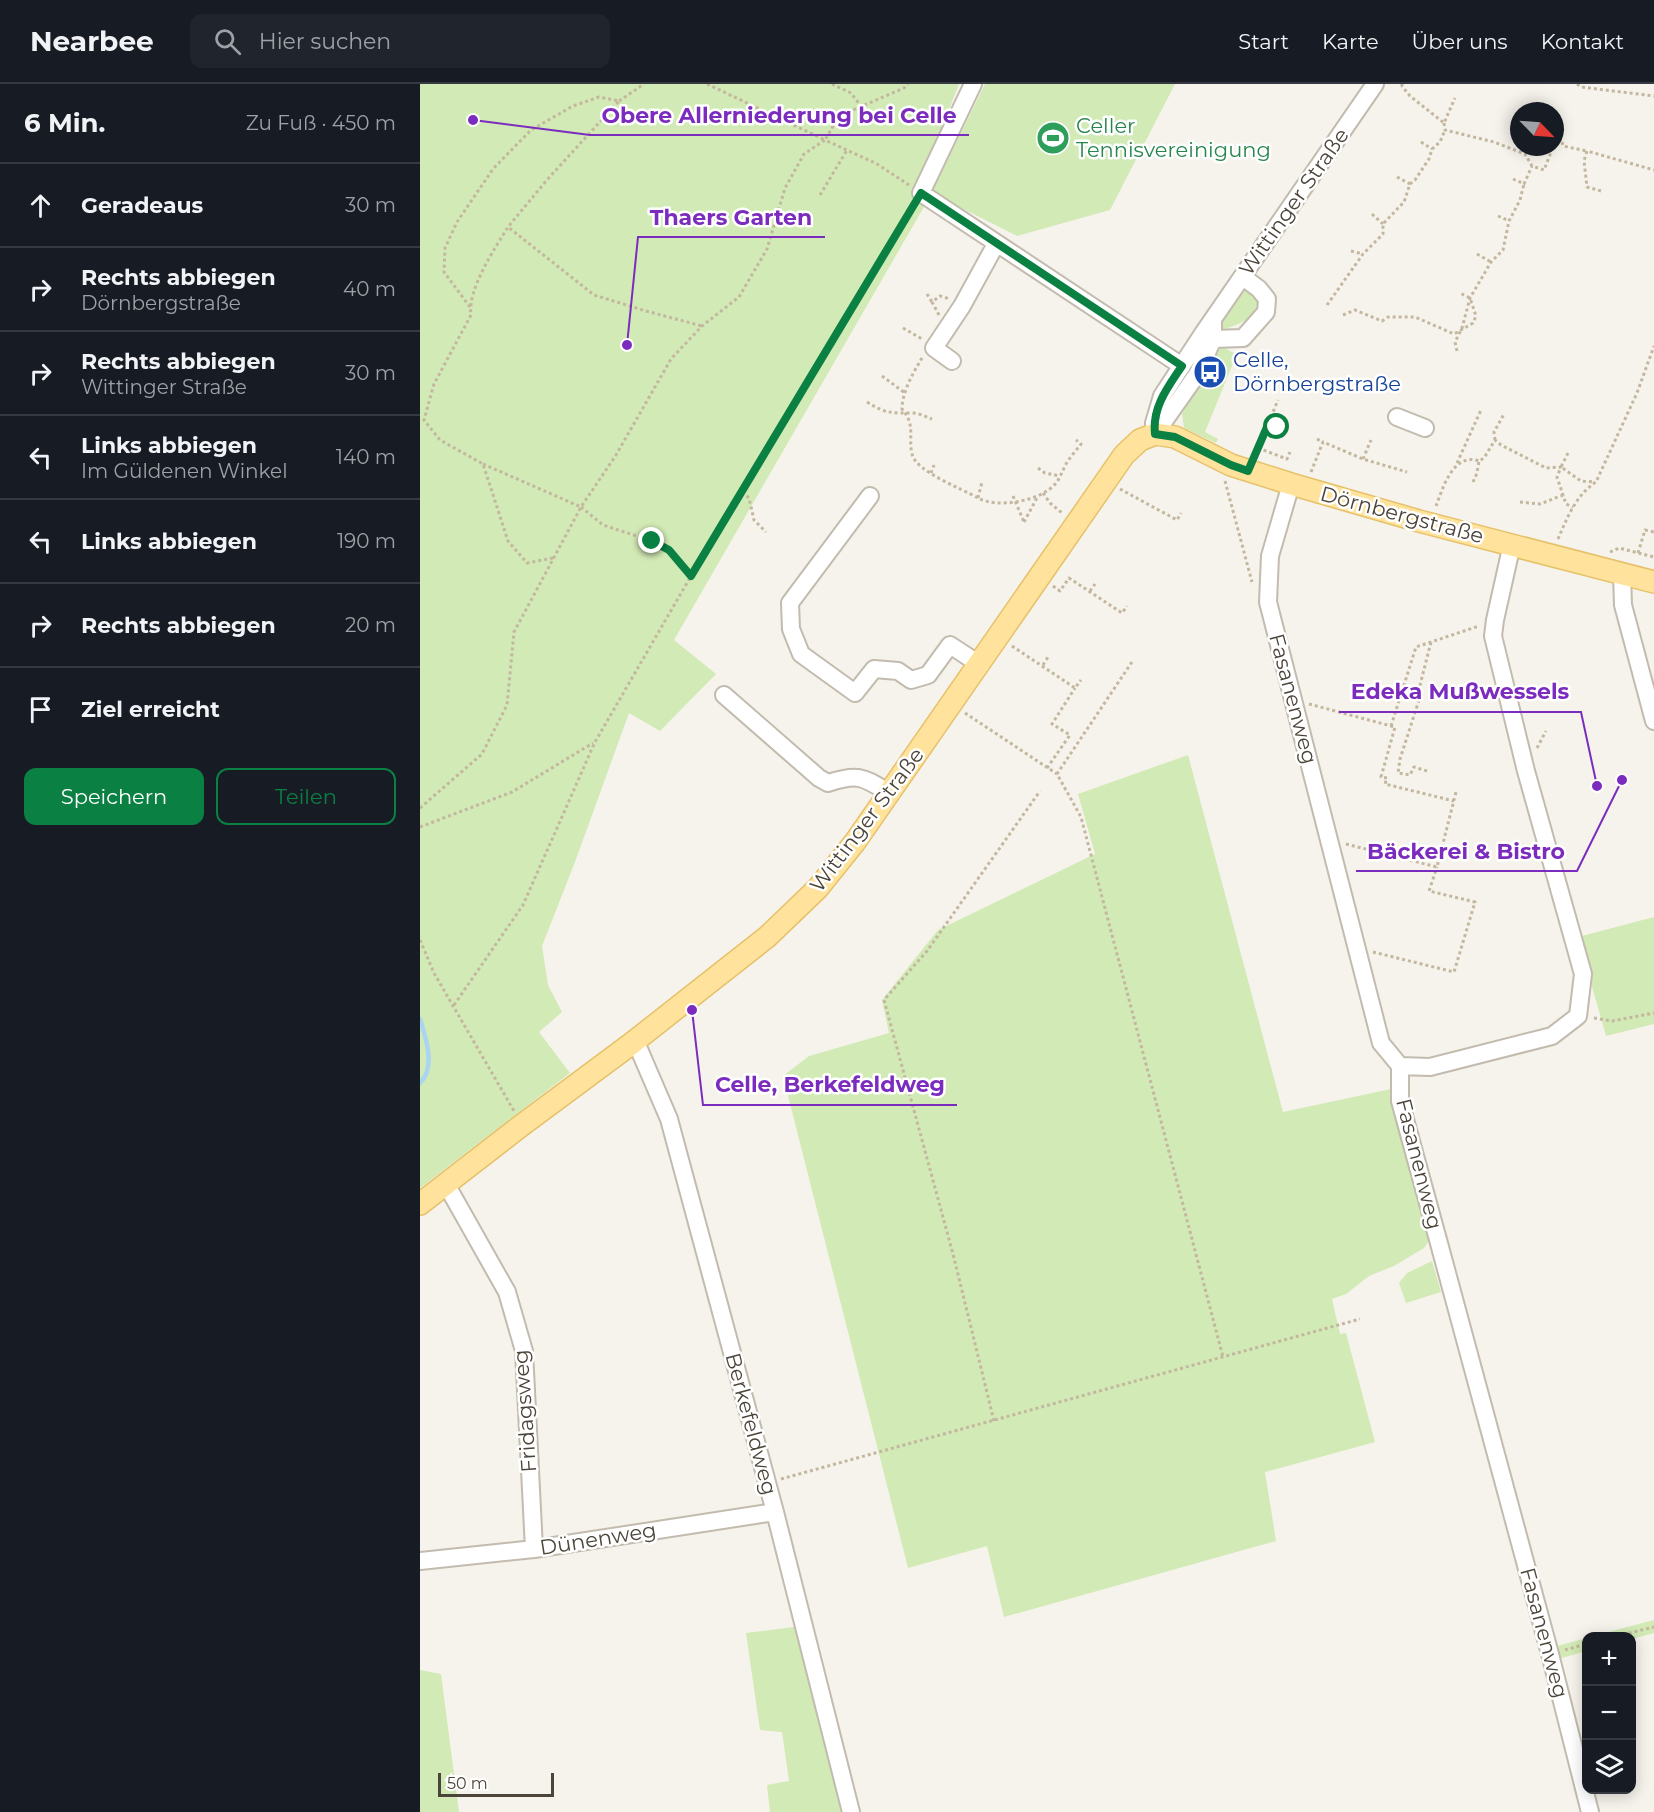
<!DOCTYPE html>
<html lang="de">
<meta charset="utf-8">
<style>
:root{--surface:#171b24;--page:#20242c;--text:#f1f3f6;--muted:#9ea1a6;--line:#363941;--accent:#0b8043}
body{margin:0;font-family:Montserrat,sans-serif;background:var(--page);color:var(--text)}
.controls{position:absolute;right:18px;bottom:18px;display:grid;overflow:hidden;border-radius:12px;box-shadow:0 3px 15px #0003}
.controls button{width:54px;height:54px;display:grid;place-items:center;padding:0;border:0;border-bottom:2px solid var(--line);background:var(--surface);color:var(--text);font:30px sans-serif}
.compass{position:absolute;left:1090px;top:18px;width:54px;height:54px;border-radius:50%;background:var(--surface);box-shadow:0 3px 15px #0003;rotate:115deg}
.scale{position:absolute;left:18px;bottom:15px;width:116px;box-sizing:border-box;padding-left:6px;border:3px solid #4b4439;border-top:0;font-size:16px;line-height:21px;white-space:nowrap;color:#4b4439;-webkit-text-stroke:4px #fff;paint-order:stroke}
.stop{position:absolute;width:18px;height:18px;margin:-14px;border:4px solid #0b8043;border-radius:50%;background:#fff}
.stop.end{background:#0b8043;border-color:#fff;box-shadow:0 2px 6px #0008}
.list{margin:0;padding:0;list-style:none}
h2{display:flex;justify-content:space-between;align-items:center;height:78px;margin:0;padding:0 24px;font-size:26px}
h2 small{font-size:20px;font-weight:400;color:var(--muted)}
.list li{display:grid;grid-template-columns:39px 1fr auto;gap:18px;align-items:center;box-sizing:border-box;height:84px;padding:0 24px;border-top:2px solid var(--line)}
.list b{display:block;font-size:22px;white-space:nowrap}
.list p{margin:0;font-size:20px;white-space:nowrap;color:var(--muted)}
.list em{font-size:20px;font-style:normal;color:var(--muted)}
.actions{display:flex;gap:12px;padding:18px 24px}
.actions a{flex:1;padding:14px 0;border:2px solid var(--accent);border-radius:12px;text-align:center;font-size:21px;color:var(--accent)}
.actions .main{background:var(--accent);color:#fff}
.icon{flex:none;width:33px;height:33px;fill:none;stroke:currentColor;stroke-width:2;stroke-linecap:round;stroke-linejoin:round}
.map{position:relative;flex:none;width:1234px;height:1728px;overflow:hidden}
header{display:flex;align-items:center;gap:36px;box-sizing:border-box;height:84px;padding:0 30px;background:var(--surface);border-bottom:2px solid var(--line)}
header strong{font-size:28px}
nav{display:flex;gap:33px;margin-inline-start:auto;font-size:21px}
.search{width:420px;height:54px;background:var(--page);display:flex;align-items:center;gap:15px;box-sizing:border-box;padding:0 21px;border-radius:12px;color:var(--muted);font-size:22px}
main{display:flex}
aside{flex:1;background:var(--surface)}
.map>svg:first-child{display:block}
.green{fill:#d2eab5}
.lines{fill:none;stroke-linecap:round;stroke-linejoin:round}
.stream{stroke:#a9d4f2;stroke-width:4.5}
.minor-casing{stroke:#c2bbae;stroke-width:20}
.major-casing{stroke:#e6c16a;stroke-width:24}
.path{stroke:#c4b79f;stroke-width:3;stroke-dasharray:3 3;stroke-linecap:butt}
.minor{stroke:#fff;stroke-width:16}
.major{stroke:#ffe39c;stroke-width:21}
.route{stroke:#0b8043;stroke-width:8}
.labels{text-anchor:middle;stroke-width:5;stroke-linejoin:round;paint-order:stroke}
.leisure-label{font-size:21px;fill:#27864d;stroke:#fff;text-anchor:start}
.street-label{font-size:21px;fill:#4b4439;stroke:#fff}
.transit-label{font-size:21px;fill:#164399;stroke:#fff;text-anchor:start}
.leader{fill:none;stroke:#7b2cbf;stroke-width:2}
.callout-dot{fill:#7b2cbf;stroke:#fff;stroke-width:2}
.callout-label{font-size:22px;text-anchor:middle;font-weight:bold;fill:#7b2cbf;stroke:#fff;stroke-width:5;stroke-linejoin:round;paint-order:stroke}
</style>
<header>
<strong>Nearbee</strong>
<div class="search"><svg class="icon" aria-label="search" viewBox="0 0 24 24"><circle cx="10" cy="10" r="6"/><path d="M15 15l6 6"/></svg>Hier suchen</div>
<nav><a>Start</a><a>Karte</a><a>Über uns</a><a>Kontakt</a></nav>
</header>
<main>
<aside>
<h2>6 Min.<small>Zu Fuß · 450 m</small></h2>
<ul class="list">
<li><svg class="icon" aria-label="ahead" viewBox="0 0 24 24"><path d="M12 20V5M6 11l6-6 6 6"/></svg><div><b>Geradeaus</b></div><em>30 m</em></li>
<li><svg class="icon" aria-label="right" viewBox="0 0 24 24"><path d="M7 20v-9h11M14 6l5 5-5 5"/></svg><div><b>Rechts abbiegen</b><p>Dörnbergstraße</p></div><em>40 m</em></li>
<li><svg class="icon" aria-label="right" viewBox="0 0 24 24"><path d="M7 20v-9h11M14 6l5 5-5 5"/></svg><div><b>Rechts abbiegen</b><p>Wittinger Straße</p></div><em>30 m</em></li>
<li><svg class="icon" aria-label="left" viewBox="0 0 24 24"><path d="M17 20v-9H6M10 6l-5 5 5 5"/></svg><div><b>Links abbiegen</b><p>Im Güldenen Winkel</p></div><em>140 m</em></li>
<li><svg class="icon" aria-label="left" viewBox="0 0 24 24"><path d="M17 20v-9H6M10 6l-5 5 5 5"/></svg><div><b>Links abbiegen</b></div><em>190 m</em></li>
<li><svg class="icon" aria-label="right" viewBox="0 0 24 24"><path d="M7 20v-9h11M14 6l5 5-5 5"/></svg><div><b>Rechts abbiegen</b></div><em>20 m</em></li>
<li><svg class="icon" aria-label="arrive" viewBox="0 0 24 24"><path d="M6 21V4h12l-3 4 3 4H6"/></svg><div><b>Ziel erreicht</b></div></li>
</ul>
<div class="actions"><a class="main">Speichern</a><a>Teilen</a></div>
</aside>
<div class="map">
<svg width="1234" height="1728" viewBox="0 0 1234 1728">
<rect width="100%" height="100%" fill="#f6f3ec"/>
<!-- green -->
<path class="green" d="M0,0H539L505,86L512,108L565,0H755L690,126L597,152L512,109L254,556L296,590L240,647L209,629L155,778L122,862L128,901L142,928L119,948L150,989L0,1104Z
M830,202L839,216C834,236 818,241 801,246L800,237L823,204Z
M801,262L814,269V277L785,348L798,355L796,359L764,344L762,330Z
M768,671L863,1028L971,1005L1009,1157L1004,1164L974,1182L949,1192L926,1210L912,1215L920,1250L926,1249L955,1358L845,1388L856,1457L584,1533L567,1462L488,1484L363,992L389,972L469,949L462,916L518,846L675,770L658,710Z
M1234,833V940L1186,952L1158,853Z
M1012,1177L1021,1208L986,1219L979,1199L987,1189Z
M1234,1536V1549L1212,1555V1552H1173Z
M381,1542L426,1728H350L347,1701L369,1697L362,1648L340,1646L326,1549Z
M1166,1554V1567L1138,1575L1134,1563Z
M0,1586L21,1590L39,1728H0Z"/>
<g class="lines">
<!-- stream -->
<path class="stream" d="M0,935C6,954 16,983 0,999"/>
<!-- minor casing -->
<g class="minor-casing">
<path id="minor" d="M553,0L501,109L762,282
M784,249L793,255L823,254L846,228L847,215L839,205L823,193
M532,277L514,264L542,222L576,160
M977,333L1005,344
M735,350L734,339L742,312L784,248L955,0
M735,350L778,289L793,255V236
M871,400L850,472L848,518L961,959L980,982V1017L1020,1163L1130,1570L1170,1728
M450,412L370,519L371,545L381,570L435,609L454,585L478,587L491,596L508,591L530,561L559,580
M1202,489L1203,521L1234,637
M304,611L399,694L408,699C439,689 443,693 469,709
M215,956L249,1035L355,1428L431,1728
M980,982L1010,983L1132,952L1158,932L1163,890L1106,687L1073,552L1075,536L1092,460
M26,1100L87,1208L104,1267L114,1465
M0,1477L114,1465L355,1428"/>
</g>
<!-- major casing -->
<g class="major-casing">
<path id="major" d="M0,1120L102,1041L211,960L347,853L398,804L435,758L704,371L720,356L735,350L755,353L811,381L871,400L999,437L1234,498"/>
</g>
<!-- path -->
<path class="path" d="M287,0L405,56L419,32L484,4L488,0
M412,0L431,9L441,22
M982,0V2L990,12L1024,39L1035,14
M1157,0L1161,3L1234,12
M199,17L224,0
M1024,39L1025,46L1074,58L1105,70L1112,82L1124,86L1133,63
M1135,57V55
M1001,58L1012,65
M1142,58L1143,62L1167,67
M977,93L990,100
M1093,95L1104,100L1112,82
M1181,107L1167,103L1164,77L1167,67L1234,86
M400,111L427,66
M952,130L963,140
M1078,132L1089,137
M931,167L943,170
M1057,170L1071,178
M507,210L512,218
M907,221L943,170L963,150V140L984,118L990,100L995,96L1009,75L1012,65L1020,58L1025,46
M50,223L24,188L25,164L37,138L73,85L111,46L153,22L179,13L199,17L126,97L88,143
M519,231L512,218L520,212L530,215
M923,231L935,226L962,237L968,233H995L1034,250L1053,239L1056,232L1050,214L1040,209
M483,244L502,255
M1037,267L1035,258L1042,244L1050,214L1071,178L1083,166L1089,137L1100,116L1104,100
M502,274C493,289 482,308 482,325C496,341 488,353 492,370C496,388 543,405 558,414C577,425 622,417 636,399C640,394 642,388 645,382C649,374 656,367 661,360L656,356
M462,292L485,309
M447,318C466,330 472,329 493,329C499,329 506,333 512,335
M850,336L858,339
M897,355L903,358
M1075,356L1074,348L1084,330
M838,364L867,375L870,368
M1148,369L1141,383L1161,397L1174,398
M835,372L858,316
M943,375L951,356
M1037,379L1061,326
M63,380L161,423
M618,384L625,389L640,392
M891,388L903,358L943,375L987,388
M511,389L514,381
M805,397L832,498
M1053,398L1057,389L1059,377L1064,374L1075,356L1081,361L1126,384L1141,383L1137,393L1146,420L1153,423
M700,405L757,436L761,429
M322,408L329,414L334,436L346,448
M623,409L630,419L642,429
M593,412L604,438
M558,414L562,398
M1100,418L1120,420L1143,411
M1016,422C1023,404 1033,368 1059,377
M161,423L183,441L232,457L249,466L271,492
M604,438L618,412
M1138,455C1147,434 1156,411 1176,398L1217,309L1234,262
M1190,468L1199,464L1234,473
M1218,469L1225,446L1234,448
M133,474L107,479L88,457L63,380L20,356L4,336L14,300L51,231C47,206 75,164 88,143L174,211L226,227L282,242
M633,502L640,507L649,494L702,529L707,522
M670,507L675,500
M592,562L655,604L661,596
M712,578L637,690L661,733L803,1273
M623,581L628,573
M889,620L975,643L961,693L967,694L965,700L1034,717
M545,629L637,690
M971,642L996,563L1059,542
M1117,664L1126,647
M627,684L650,651L632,640L655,604
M1007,687L994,683L990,691L978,689L980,675L1000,613L998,609L1011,558
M0,724L62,670L87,621L94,548L161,423L196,371L251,275L282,242L319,213L347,165L365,104L384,70L405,56L457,80L489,101
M0,743L92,708L173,659
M926,760L1017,783L1036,708
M0,856L14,889L94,1027
M953,868L1034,888L1055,818L1009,807L1017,783
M34,921L103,821L175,658L271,492L494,121
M1174,934L1192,937L1234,929
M574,1337L533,1170L464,916L507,867L620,707
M361,1395L940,1235
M1197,1552L1234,1543
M1145,1566L1166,1560"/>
<!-- minor -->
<use href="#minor" class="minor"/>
<!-- major -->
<use href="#major" class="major"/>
</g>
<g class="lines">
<!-- route -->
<path class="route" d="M232,457L249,466L271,492L501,109L762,282C748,303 732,323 735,350L755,353L811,381L828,387L850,336L857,338L855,342L857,343"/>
</g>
<!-- icons -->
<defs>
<g id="stadium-disc" transform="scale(1.725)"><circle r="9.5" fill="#2e9e5b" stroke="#fff"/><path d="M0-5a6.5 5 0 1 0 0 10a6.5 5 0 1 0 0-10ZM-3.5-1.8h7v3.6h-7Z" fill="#fff"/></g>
<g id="bus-disc" transform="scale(1.725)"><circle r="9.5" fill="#1a4fb4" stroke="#fff"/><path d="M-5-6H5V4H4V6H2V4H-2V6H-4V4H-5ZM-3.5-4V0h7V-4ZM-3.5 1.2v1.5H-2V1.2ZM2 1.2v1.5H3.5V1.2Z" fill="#fff"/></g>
</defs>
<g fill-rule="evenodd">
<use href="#stadium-disc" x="633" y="54"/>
<use href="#bus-disc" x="790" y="288"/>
</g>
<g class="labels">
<!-- leisure labels -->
<g class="leisure-label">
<text x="656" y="49">Celler<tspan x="656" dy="24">Tennisvereinigung</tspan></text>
</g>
<!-- street labels -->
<g class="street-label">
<text transform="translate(874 118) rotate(-55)" y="7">Wittinger Straße</text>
<text transform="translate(982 431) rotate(15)" y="7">Dörnbergstraße</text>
<text transform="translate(873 615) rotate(75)" y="7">Fasanenweg</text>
<text transform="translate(447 736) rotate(-53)" y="7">Wittinger Straße</text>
<text transform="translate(999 1080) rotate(76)" y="7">Fasanenweg</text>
<text transform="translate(105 1327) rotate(-94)" y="7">Fridagsweg</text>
<text transform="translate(331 1340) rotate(75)" y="7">Berkefeldweg</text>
<text transform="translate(178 1455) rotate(-9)" y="7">Dünenweg</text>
<text transform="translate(1124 1549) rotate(75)" y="7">Fasanenweg</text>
</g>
<!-- transit labels -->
<g class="transit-label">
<text x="813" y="283">Celle,<tspan x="813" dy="24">Dörnbergstraße</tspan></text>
</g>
</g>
<!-- callouts -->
<path class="leader" d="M53 36L170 51H549M207 261L218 153H405M1177 702L1161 628H919M1202 696L1157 787H936M272 926L283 1021H537"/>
<g class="callout-dot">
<circle cx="53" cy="36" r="6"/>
<circle cx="207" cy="261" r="6"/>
<circle cx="1177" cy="702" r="6"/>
<circle cx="1202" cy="696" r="6"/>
<circle cx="272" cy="926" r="6"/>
</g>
<g class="callout-label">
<text x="359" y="39">Obere Allerniederung bei Celle</text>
<text x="311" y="141">Thaers Garten</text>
<text x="1040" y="615">Edeka Mußwessels</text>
<text x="1046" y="775">Bäckerei &amp; Bistro</text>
<text x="410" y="1008">Celle, Berkefeldweg</text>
</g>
</svg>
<div class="controls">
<button>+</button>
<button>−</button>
<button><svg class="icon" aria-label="layers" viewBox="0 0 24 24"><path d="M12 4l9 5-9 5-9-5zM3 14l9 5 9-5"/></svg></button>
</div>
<svg class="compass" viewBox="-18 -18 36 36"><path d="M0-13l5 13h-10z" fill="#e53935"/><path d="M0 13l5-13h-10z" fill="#9ea1a6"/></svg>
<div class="scale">50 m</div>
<div class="stop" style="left:857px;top:343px"></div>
<div class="stop end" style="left:232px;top:457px"></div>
</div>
</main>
